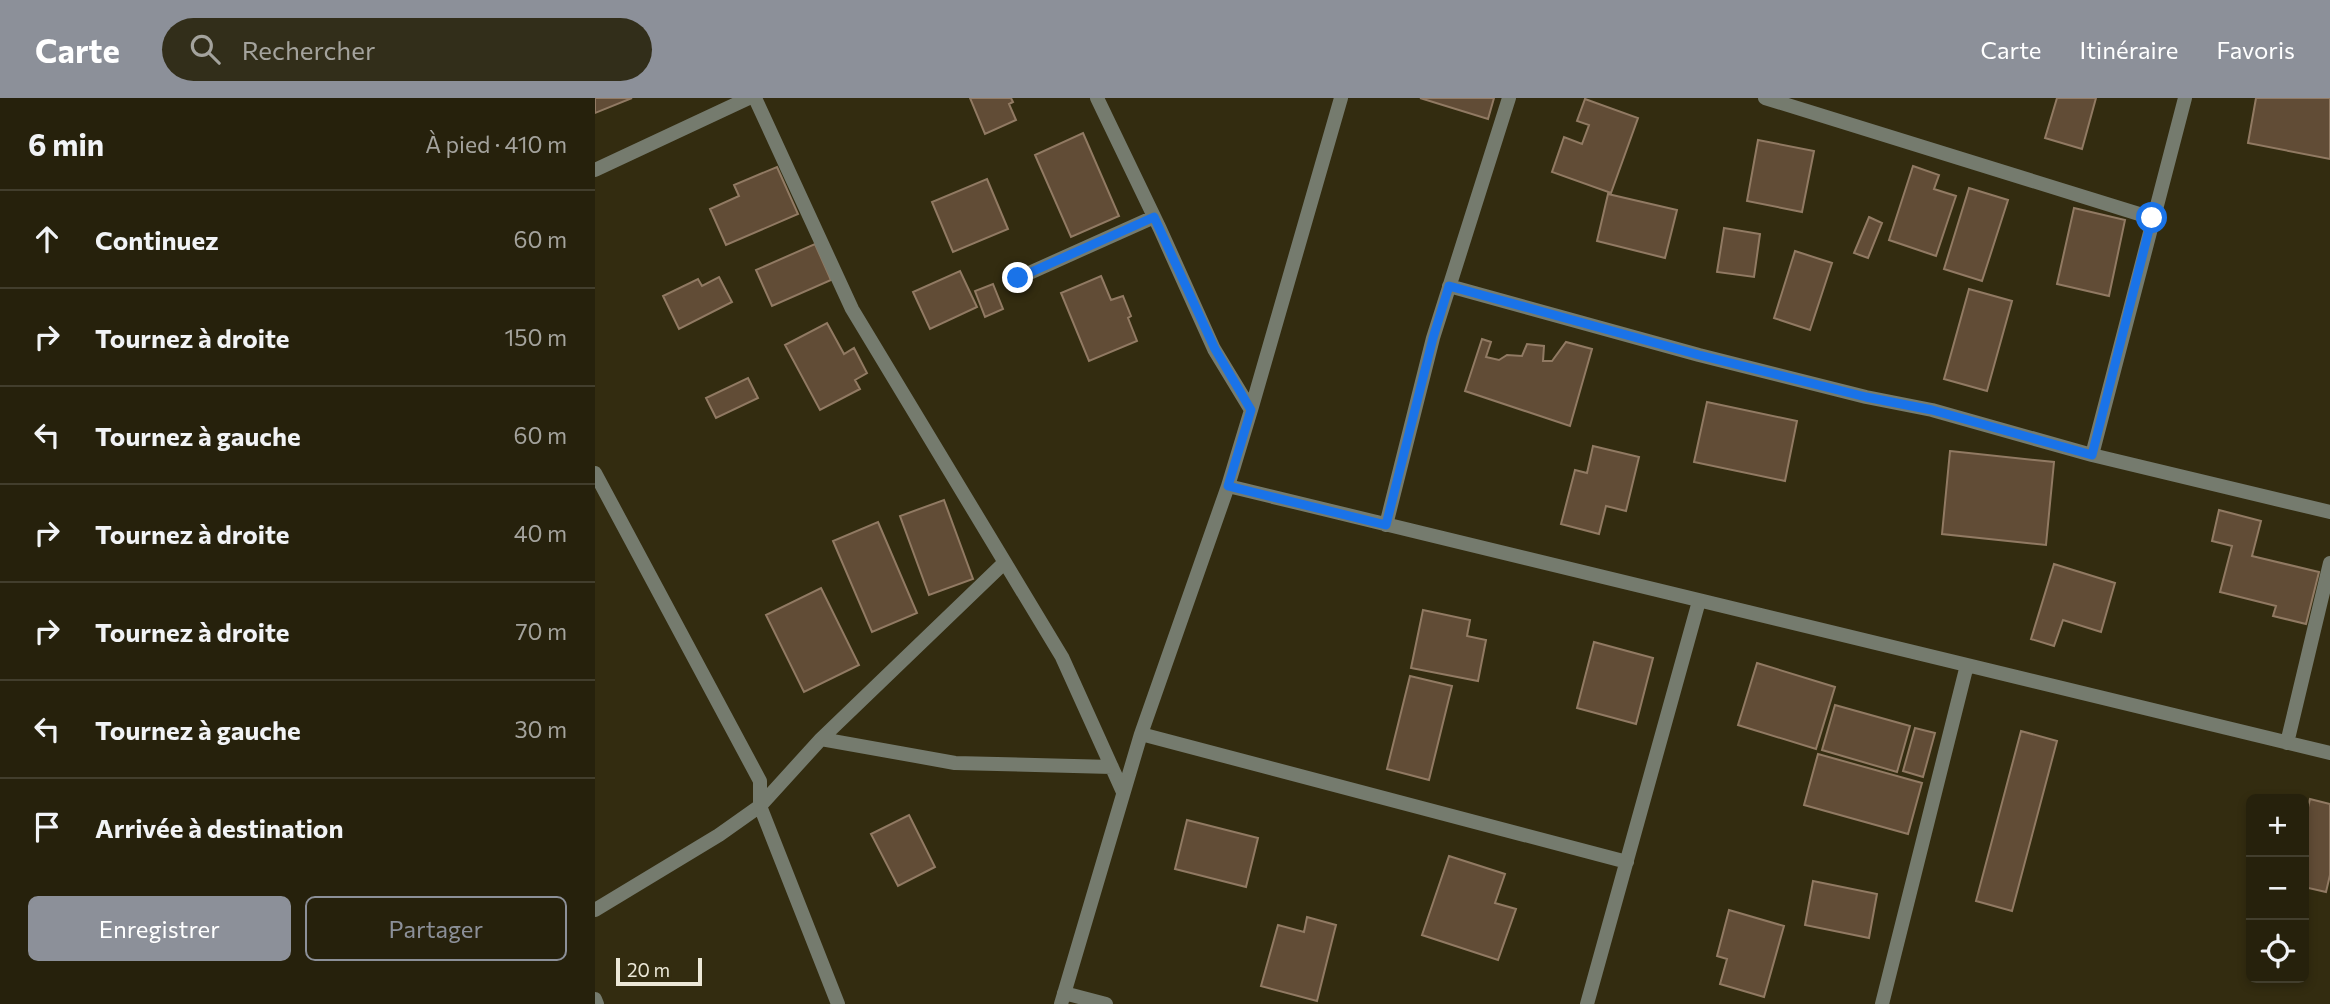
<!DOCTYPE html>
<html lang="fr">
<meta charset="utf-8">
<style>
:root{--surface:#26210c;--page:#322e1a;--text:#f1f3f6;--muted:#a4a39d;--line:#423e2d;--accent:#8c9099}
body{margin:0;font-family:Commissioner,sans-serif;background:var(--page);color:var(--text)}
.controls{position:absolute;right:21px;bottom:21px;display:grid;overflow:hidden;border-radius:10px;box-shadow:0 4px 10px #0003}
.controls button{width:63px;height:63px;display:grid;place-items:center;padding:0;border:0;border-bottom:2px solid var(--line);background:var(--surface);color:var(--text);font:35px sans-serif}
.scale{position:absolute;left:21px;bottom:18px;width:86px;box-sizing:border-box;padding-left:7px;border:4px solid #ece8d8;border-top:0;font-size:19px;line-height:24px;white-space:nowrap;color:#ece8d8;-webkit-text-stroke:5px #332c10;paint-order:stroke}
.stop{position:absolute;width:21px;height:21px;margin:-16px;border:5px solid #1a73e8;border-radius:50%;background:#fff}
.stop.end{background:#1a73e8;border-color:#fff;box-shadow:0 2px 7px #0008}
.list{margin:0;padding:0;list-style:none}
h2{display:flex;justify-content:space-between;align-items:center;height:91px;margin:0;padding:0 28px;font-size:30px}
h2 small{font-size:23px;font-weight:400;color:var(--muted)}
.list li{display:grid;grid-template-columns:46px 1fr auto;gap:21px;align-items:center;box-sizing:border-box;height:98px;padding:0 28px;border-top:2px solid var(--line)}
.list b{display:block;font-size:26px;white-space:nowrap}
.list em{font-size:23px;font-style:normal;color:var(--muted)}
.actions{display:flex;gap:14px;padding:21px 28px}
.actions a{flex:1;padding:16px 0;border:2px solid var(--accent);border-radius:10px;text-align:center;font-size:24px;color:var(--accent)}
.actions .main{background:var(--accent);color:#fff}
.icon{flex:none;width:38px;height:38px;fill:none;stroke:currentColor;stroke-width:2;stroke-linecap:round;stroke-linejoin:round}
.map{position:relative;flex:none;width:1735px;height:906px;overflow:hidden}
header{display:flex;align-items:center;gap:42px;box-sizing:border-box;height:98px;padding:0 35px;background:var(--accent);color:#fff}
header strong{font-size:33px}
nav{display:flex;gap:38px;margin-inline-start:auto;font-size:24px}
.search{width:490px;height:63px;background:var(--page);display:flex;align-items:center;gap:18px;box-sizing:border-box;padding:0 24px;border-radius:38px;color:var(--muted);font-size:26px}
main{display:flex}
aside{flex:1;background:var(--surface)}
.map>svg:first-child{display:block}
.building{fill:#614c36;stroke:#917a63;stroke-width:2}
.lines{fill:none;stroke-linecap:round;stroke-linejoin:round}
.minor{stroke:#757b6e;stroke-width:14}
.route{stroke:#1a73e8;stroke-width:9}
</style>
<header>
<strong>Carte</strong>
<div class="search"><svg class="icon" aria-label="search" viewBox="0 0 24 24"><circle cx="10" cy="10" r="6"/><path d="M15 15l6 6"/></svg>Rechercher</div>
<nav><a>Carte</a><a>Itinéraire</a><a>Favoris</a></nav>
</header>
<main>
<aside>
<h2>6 min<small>À pied · 410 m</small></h2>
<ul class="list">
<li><svg class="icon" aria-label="ahead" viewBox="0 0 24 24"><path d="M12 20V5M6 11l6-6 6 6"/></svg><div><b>Continuez</b></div><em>60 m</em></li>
<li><svg class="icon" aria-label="right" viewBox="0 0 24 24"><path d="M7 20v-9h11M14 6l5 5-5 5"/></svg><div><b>Tournez à droite</b></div><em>150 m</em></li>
<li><svg class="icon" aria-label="left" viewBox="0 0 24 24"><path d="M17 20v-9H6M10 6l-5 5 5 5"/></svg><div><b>Tournez à gauche</b></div><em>60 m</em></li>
<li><svg class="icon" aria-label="right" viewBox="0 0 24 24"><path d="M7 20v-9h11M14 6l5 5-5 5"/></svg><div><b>Tournez à droite</b></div><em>40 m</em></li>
<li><svg class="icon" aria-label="right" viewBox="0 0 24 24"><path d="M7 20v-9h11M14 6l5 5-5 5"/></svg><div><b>Tournez à droite</b></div><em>70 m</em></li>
<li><svg class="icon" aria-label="left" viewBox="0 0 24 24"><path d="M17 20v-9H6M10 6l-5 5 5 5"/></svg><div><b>Tournez à gauche</b></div><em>30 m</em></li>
<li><svg class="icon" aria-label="arrive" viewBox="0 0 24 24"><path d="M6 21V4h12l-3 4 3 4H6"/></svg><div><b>Arrivée à destination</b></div></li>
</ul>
<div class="actions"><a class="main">Enregistrer</a><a>Partager</a></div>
</aside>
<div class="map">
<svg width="1735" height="906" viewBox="0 0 1735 906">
<rect width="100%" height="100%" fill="#332c10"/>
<!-- building -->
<path class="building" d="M0,0H37L0,15Z
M375,0H416L418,4L414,6L421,22L390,36Z
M825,0H899L893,21Z
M1462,0H1501L1487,51L1450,40Z
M1661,0H1735V61L1653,45Z
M990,1L1043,20L1016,95L957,74L969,39L987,46L994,27L982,23Z
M488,35L524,118L476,139L440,57Z
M1163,42L1219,53L1207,114L1152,103Z
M1318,68L1344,77L1339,91L1361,98L1341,158L1294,142Z
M182,69L203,116L131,147L115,111L144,98L139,87Z
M392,81L413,131L358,154L337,104Z
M1374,90L1413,102L1387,183L1349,171Z
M1013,96L1082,112L1070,160L1002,143Z
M1479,110L1530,122L1514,198L1462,186Z
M1274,119L1287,125L1273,160L1259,155Z
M1129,130L1165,136L1159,179L1122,174Z
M220,146L236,182L177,208L161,172Z
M1200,153L1237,165L1215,232L1179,220Z
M365,173L382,209L335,231L318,194Z
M506,178L516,202L528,198L536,218L533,220L542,243L494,263L466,195Z
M124,179L137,204L84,231L68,198L103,181L107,188Z
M398,186L408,211L390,219L380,193Z
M1374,191L1417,203L1392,293L1349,281Z
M232,225L249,256L259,250L272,275L260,282L265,291L225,312L190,247Z
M887,241L896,244L891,259L904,262L912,257L927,258L932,246L949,248L948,263H957L971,244L997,251L975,328L870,293Z
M153,280L163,300L121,320L111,300Z
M1112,304L1202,323L1190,383L1099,364Z
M998,348L1044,359L1031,413L1011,408L1004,436L966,426L980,372L992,375Z
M1355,353L1459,364L1451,447L1347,436Z
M349,402L378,481L334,497L305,418Z
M1624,412L1666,423L1657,458L1724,474L1711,526L1678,518L1681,508L1625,494L1637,448L1617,443Z
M283,424L322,515L277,534L238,443Z
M1459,466L1520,485L1506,534L1468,522L1459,548L1436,541Z
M226,490L264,567L209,594L171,517Z
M828,512L875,522L872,538L891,542L883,583L816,570Z
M999,544L1058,560L1041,626L982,610Z
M1162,565L1240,589L1221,651L1143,627Z
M815,578L857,588L834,682L792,671Z
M1240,607L1315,628L1302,674L1227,652Z
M1320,630L1340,635L1328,679L1308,673Z
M1426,633L1462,643L1417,813L1381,803Z
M1223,656L1327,685L1313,736L1209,707Z
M1715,701L1735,706V777L1731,794L1709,789V726Z
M314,717L340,769L303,788L276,736Z
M592,722L663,740L651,789L580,771Z
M854,758L910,776L900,805L921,811L903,862L827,837Z
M1218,783L1282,796L1274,840L1210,827Z
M1134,812L1189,828L1169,899L1125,886L1132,861L1122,858Z
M712,819L741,827L722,903L666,888L683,827L709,834Z"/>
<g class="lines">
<!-- minor -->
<path class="minor" d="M160,0L257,211L467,559L528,694
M502,0L565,131L619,251L656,312L746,0
M1170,0L1557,120
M0,72L154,0
M423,180L559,119
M854,188L1104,257L1271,299L1337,312L1497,357L1735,414
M656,312L633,388L1735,655
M1497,357L1590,0
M0,375L165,683V708L243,906
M791,427L838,240L914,0
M546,636L1032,764
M226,641L360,665L517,669
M1692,645L1735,465
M0,812L124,737L165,708L226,641L409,465
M469,895L511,906
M0,901L2,906
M466,906L546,636L633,388
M992,906L1104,503
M1287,906L1372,567"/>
</g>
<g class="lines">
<!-- route -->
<path class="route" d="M423,180L559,119L620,251L656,312L633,388L791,427L838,240L854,188L1104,257L1271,299L1337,312L1497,357L1557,120"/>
</g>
</svg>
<div class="controls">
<button>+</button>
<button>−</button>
<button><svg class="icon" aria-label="locate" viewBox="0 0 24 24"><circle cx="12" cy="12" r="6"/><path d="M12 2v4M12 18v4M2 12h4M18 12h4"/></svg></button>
</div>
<div class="scale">20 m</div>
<div class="stop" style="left:1557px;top:120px"></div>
<div class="stop end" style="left:423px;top:180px"></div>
</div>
</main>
